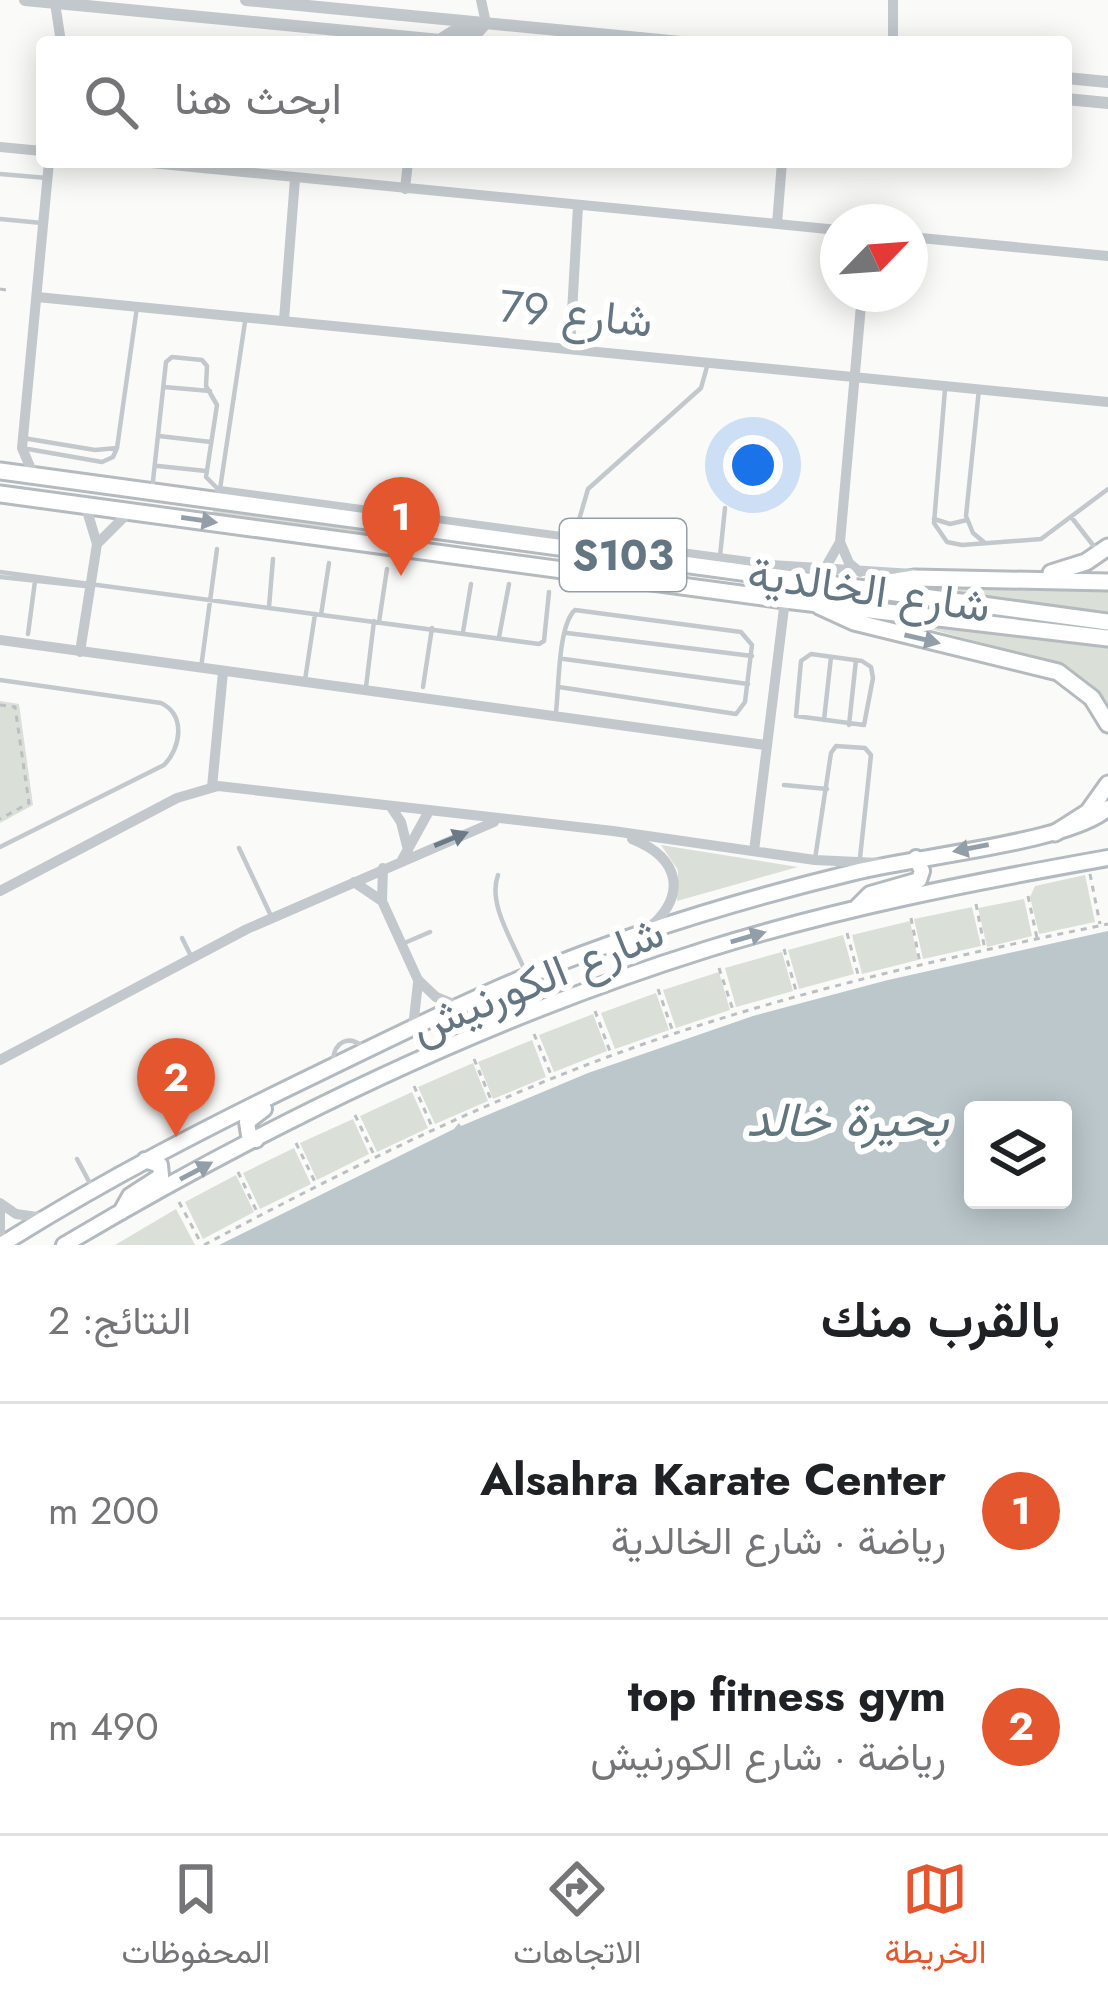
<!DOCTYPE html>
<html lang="ar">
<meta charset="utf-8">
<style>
:root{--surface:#fff;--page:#f2f2f2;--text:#202124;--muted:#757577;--line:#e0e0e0;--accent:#e4572e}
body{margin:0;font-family:Jost,Vazirmatn,sans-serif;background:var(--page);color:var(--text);direction:rtl}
.controls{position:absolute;right:36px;bottom:36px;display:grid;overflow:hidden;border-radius:12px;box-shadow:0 6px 30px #0003}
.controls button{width:108px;height:108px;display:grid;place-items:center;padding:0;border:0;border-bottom:3px solid var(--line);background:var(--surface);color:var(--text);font:60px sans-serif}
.compass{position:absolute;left:820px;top:204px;width:108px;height:108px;border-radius:50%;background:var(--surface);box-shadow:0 6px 30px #0003;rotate:65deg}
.you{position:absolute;left:753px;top:465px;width:42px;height:42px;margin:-30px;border:9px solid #fff;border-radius:50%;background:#1a73e8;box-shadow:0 0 0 18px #1a73e833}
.badge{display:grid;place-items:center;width:78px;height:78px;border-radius:50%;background:var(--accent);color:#fff;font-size:39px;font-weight:700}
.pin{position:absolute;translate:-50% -99px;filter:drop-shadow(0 3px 6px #0008)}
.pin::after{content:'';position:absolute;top:63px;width:42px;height:36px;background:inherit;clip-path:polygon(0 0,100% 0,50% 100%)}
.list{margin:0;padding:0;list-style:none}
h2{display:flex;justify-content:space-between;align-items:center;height:156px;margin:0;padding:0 48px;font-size:51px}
h2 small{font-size:39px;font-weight:400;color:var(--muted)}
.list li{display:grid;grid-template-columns:78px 1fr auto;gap:36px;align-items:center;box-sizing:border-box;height:216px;padding:0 48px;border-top:3px solid var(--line)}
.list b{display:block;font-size:45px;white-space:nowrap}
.list p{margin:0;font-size:39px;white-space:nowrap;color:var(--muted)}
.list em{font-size:39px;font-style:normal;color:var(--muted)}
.icon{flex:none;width:66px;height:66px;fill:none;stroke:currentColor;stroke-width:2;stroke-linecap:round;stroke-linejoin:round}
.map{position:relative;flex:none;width:1108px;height:1245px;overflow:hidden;direction:ltr}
.search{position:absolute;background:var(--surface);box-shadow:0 6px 30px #0003;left:36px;right:36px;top:36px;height:132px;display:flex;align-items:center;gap:30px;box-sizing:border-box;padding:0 42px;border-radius:12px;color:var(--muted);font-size:45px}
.sheet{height:588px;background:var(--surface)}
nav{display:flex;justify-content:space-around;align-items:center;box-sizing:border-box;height:168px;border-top:3px solid var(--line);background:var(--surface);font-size:33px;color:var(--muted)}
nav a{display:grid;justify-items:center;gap:6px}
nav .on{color:var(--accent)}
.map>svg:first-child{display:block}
.green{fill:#dadfd7}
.water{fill:#bbc7cb;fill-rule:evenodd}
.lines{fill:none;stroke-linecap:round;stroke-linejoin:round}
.secondary-casing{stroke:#b3babf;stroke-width:20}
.primary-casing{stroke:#b5babe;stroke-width:21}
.path{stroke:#bbbfc2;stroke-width:3;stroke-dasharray:6 6;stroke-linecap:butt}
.service{stroke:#c3c8cc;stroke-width:4.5}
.minor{stroke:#c3c8cc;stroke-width:10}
.tertiary{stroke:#c3c8cc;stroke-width:12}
.secondary{stroke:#fff;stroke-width:14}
.primary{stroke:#fff;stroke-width:15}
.oneway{fill:#939fa8}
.oneway2{fill:#6a7a87}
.labels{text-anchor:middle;stroke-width:12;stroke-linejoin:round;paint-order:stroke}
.shield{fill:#fff;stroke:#939fa8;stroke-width:3}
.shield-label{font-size:42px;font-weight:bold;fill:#657683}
.street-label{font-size:45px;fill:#657683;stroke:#fff}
.water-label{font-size:48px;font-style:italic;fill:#60757c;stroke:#fff}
</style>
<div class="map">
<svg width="1108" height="1245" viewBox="0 0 1108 1245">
<rect width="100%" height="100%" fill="#fafaf8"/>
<!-- green -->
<path class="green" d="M213,508L429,537L428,544L213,515Z
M896,584L1108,588V612Z
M912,624L1108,648V705L1087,682L1057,663Z
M0,701L19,704L33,805L0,823Z
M661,845L798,867L677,901L678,870Z
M1085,875L1095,922L1039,934L1030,897L1035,886Z
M1024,899L1032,936L987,947L978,908Z
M972,907L981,946L923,959L914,919Z
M910,921L918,960L862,974L852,935Z
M843,935L854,974L799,989L788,950Z
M782,952L793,991L736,1007L725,968Z
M719,972L730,1010L676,1028L663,990Z
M656,993L669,1030L615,1049L601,1013Z
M593,1014L607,1051L554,1072L539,1035Z
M532,1040L546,1077L493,1099L478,1062Z
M473,1063L488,1101L435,1124L418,1087Z
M412,1092L428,1128L377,1152L360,1116Z
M353,1119L369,1154L317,1180L300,1143Z
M294,1148L311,1184L260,1209L243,1173Z
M236,1175L254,1212L203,1239L185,1202Z
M176,1209L195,1245H115Z"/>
<!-- water -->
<path class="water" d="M1108,931V1245H219L454,1129L459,1123L461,1126L588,1073L753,1016L888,980ZM973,1110H1063V1200H973Z"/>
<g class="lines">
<!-- secondary casing -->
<g class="secondary-casing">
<path id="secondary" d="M857,907L870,894L919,880L922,871L916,858
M256,1140L249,1135L247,1122L264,1109
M121,1212L130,1196L161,1176L160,1165L145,1160
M1,1245C104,1180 211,1125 321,1072C389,1039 457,1005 527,976C633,932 744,899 855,872C912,857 1073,842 1108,808
M64,1245C266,1125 484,1019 708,949C839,908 973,882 1108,858"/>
</g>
<!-- primary casing -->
<g class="primary-casing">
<path id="primary" d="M0,471L1108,622
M0,494L785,600L1108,638
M1051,573L1086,562L1108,547
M872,585L914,578L1108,582
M819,606L854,622L1058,672L1092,698L1108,724
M1055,833L1088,812L1108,784"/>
</g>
<!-- path -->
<path class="path" d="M0,289L6,290
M0,705L15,707L29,803L0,819
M1090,874L1100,924
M1028,896L1037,938
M976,904L985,950
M911,918L920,963
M847,933L859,978
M784,949L797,994
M719,968L734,1013
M658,989L673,1032
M595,1011L611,1054
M534,1034L552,1077
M474,1059L492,1102
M414,1086L433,1129
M355,1115L375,1157
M296,1143L316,1184
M238,1172L258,1214
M179,1202L201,1243
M204,1245C356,1164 512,1087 676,1033C817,986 963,954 1108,924"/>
<!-- service -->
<path class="service" d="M0,174L47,178
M0,219L42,223
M164,387L210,391
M945,389L934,523L947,542L962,545L1041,539L1108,489
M979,389L966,516L973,533L985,543
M159,436L211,442
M23,438L95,450L117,448
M28,449L102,462L113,457L117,448L137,307
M158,466L206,471
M220,489L245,322
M152,490L166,362L172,357L202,360L207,366L206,386L217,405L206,477L220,491
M1072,518L1096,549
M934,519L950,524L967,520
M574,537L588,489L701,388L708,363
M720,556L725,508
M0,572L539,644L544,641L549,592
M0,577L85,586
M269,607L273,559
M321,615L329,563
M379,622L387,569
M463,632L471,584
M567,633L752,656
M28,634L35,581
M499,637L509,584
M811,654L862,661L871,667L873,678L864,725L796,716L801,661Z
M564,659L748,684
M201,668L217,549
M0,680L161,703C186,715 181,748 164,765L0,847
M305,680L315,614
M366,687L374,621
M423,687L432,628
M556,712C559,687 558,625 575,610L741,632L752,645L745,702L736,714L559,687
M824,720L831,657
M849,725L856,660
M784,785L827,789
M239,848L272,918
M815,859L831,753L836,746L865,748L871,755L860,858
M498,875C487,904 514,943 525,971
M182,938L191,956
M402,944L430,932
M333,1059C335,1042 348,1035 362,1046
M77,1159L93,1189"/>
<!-- minor -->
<path class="minor" d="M481,0L486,23
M893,0V42
M55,3L61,42
M0,147L42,151
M141,162L838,230
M405,189L408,162
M777,224L782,162
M910,237L1108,256
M37,297L1108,402
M284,320L295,179
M570,348L578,206
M34,476L22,448L49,162
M220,491L771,565L913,574
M840,542L849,563L860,572
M97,544L129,512
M824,570L840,542L862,294
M0,640L765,745
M80,652L97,544L85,504
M212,787L223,672
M391,807L401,822L408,850
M632,839C680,858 688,895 648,929
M754,851L785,600
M402,860L429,811
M383,868L382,901L418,980L436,997L458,1006
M354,882L382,901
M0,891L177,798L218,786L613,831L815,860L879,863
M413,1027L418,983
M0,1060L247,929L494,822
M0,1203L16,1214L44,1218
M0,1211V1240"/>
<!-- tertiary -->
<path class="tertiary" d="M25,0L461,42
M246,0L681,42
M441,39L452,32L477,33L486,23
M1066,78L1108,82
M1066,99L1108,103"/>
<!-- secondary -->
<use href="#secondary" class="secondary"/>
<!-- primary -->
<use href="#primary" class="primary"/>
</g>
<!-- one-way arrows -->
<defs><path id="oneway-solid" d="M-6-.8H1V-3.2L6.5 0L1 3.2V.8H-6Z" transform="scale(3)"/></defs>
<g class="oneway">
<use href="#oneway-solid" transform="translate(199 520) rotate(8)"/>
<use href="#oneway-solid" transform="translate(922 639) rotate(13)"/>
<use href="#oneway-solid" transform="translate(971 848) rotate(169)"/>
<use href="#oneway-solid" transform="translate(748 937) rotate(-16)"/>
<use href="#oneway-solid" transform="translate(196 1171) rotate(-28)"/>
</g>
<use class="oneway2" href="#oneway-solid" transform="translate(451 839) rotate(-22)"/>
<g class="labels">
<!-- shield labels -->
<rect class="shield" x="560" y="519" width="126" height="72" rx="9"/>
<g class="shield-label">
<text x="623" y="570">S103</text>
</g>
<!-- street labels -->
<g class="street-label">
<text transform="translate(576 313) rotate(6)" y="16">شارع 79</text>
<text transform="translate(869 589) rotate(8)" y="16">شارع الخالدية</text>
<text transform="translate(537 979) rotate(-22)" y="16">شارع الكورنيش</text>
</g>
<!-- water labels -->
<g class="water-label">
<text x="847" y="1136">بحيرة خالد</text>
</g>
</g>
</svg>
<div class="controls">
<button><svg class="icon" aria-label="layers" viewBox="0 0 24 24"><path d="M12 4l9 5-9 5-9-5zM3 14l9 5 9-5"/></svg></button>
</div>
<svg class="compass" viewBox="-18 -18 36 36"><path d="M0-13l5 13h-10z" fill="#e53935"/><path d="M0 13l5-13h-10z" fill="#757577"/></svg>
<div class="you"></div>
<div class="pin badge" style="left:401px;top:576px">1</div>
<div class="pin badge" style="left:176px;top:1137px">2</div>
<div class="search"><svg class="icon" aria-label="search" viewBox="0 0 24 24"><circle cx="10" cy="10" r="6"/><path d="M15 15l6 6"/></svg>ابحث هنا</div>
</div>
<section class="sheet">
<h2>بالقرب منك<small>النتائج: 2</small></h2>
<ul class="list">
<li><span class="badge">1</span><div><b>Alsahra Karate Center</b><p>رياضة · شارع الخالدية</p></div><em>200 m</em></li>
<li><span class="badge">2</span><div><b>top fitness gym</b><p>رياضة · شارع الكورنيش</p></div><em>490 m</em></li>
</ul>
</section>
<nav>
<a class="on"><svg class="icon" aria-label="map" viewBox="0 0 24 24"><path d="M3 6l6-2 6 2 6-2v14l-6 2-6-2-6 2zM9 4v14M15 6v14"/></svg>الخريطة</a>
<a><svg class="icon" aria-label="directions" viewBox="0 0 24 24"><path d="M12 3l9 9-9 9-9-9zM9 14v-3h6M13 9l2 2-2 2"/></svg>الاتجاهات</a>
<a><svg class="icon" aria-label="saved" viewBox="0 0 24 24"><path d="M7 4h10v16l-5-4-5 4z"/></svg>المحفوظات</a>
</nav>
